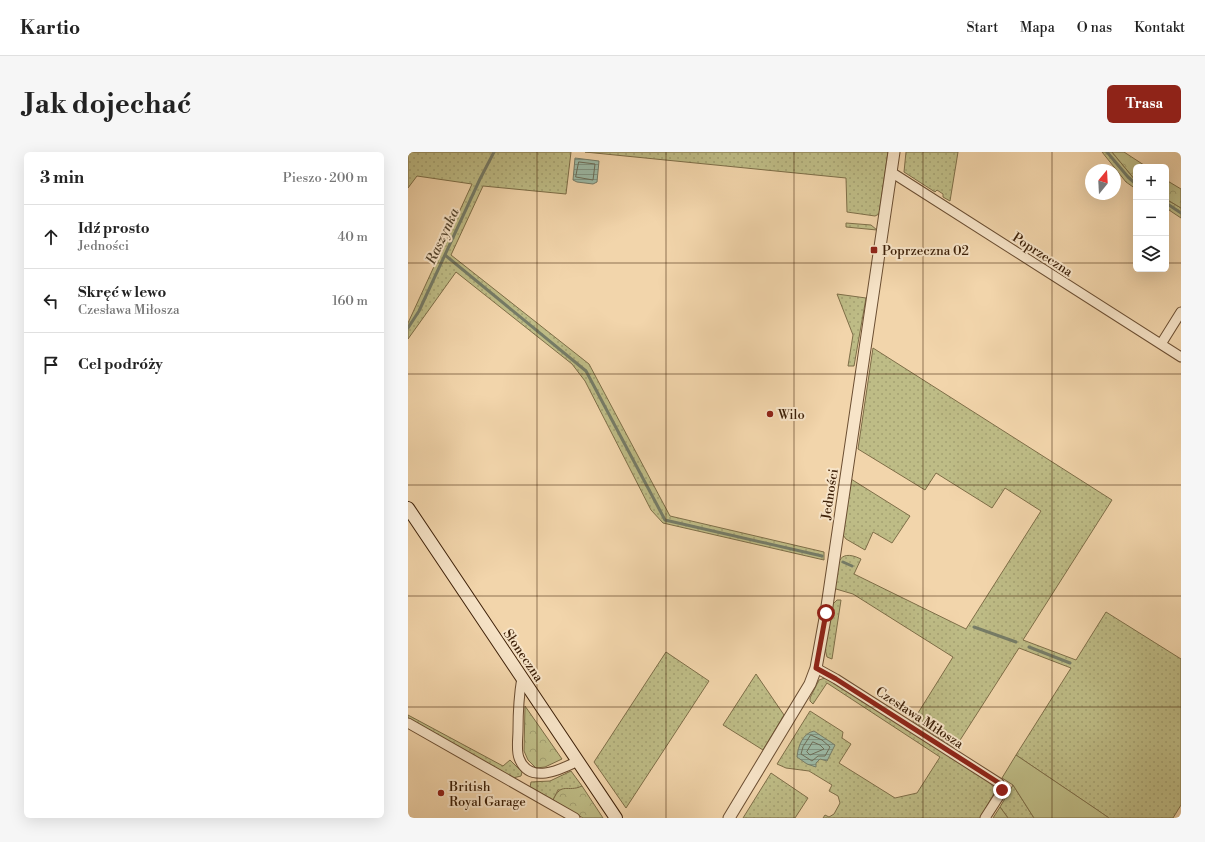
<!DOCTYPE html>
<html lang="pl">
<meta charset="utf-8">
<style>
:root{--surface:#fff;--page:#f6f6f6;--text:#222;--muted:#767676;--line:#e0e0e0;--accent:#8f2418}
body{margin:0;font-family:"Libre Bodoni",serif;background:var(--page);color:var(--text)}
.controls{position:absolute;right:12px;top:12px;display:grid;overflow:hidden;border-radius:6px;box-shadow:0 4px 16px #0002}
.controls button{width:36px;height:36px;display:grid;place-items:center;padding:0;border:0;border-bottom:1px solid var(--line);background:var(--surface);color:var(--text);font:20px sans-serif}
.compass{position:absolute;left:677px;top:12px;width:36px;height:36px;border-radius:50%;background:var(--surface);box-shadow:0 4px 16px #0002;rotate:18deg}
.stop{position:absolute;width:12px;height:12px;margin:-9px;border:3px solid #8f2418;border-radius:50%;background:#fff}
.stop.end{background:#8f2418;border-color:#fff;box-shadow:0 1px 4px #0008}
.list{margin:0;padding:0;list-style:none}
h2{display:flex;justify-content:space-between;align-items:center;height:52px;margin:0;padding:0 16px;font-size:17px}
h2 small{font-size:13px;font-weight:400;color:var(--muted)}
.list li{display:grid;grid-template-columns:26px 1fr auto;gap:12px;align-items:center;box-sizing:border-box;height:64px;padding:0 16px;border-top:1px solid var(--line)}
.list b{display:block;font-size:15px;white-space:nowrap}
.list p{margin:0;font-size:13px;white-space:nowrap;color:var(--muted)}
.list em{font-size:13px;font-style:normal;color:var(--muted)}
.icon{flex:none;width:22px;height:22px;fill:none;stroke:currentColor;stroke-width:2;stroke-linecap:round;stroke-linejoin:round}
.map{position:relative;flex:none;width:773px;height:666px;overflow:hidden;border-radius:6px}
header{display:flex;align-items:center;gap:24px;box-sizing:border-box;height:56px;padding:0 20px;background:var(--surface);border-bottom:1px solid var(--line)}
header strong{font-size:19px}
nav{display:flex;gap:22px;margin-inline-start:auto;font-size:14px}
.intro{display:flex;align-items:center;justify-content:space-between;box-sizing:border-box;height:96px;padding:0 24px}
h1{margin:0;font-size:28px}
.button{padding:10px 18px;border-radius:6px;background:var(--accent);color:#fff;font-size:14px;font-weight:700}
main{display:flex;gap:24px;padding:0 24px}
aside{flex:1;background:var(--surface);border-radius:6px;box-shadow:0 4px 16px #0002}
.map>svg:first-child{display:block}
.grass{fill:url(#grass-dots);stroke:#7e6e48}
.forest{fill:url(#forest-crowns);stroke:#7e6e48}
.pitch{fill:#bebc86;stroke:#7e6e48}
.water{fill:url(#water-rules);stroke:#767c67}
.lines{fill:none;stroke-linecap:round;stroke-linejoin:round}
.shore{stroke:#6d6d57;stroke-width:1}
.stream{stroke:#767c67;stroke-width:3}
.minor-casing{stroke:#6b4e32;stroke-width:11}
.tertiary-casing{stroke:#6b4e32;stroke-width:13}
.secondary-casing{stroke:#3e2109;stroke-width:14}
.minor{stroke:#f7e4c8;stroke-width:9}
.tertiary{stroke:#f7e4c8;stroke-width:11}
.secondary{stroke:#f7e4c8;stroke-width:12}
.route{stroke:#8f2418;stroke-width:5}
.grid{fill:none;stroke:#3e2109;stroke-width:1;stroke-opacity:0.55}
.poi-dot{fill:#8f2418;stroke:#f7e4c8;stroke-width:1.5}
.labels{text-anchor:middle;stroke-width:4;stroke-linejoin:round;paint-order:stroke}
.poi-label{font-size:13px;fill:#3e2109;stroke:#f7e4c8;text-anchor:start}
.street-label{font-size:13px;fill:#3e2109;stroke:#f7e4c8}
.water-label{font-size:14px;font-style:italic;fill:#564730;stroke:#f7e4c8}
</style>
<header>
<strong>Kartio</strong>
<nav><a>Start</a><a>Mapa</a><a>O nas</a><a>Kontakt</a></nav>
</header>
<div class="intro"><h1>Jak dojechać</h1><a class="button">Trasa</a></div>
<main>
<aside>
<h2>3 min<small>Pieszo · 200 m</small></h2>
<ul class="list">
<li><svg class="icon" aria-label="ahead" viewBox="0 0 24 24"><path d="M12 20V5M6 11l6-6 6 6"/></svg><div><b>Idź prosto</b><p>Jedności</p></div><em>40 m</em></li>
<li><svg class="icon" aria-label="left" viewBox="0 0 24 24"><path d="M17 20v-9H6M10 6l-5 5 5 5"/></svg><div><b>Skręć w lewo</b><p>Czesława Miłosza</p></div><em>160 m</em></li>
<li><svg class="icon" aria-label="arrive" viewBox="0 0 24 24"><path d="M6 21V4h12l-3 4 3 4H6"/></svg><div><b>Cel podróży</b></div></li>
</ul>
</aside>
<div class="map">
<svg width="773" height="666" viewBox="0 0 773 666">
<defs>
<pattern id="grass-dots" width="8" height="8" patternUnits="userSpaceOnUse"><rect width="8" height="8" fill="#bebc86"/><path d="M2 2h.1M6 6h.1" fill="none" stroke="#a4a172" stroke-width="1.8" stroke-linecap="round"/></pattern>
<pattern id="forest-crowns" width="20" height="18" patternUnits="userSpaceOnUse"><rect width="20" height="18" fill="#bebc86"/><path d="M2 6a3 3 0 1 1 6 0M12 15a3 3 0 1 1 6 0" fill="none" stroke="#a4a172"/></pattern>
<pattern id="water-rules" width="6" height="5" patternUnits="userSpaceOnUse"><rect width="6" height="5" fill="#9cb9a5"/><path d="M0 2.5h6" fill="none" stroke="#819685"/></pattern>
</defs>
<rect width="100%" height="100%" fill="#f2d5ab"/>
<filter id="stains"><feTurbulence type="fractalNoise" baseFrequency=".005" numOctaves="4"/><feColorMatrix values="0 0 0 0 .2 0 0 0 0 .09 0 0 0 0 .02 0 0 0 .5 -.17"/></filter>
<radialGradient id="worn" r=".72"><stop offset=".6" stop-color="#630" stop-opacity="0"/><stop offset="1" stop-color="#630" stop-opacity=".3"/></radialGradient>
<!-- grass -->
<path class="grass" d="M0,0H163L158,42L75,34L43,103L181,212L262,364L416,400V408L255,371L243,358L177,229L164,212L48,120L0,187V171L64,32L9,24L0,36Z
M177,0H480L471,62L467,64L439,60L438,26Z
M498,0H550L542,49L535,45V42L529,38L527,40L496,20Z
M694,0H704L728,29V37L718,30Z
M758,47L773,56V66L758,56Z
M438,71L463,73L469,78L438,75Z
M429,142L458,146L446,214H440L445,183Z
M465,196L704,348L615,488L668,508L698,460L773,507V653L765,666H701L608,603L663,516L611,496L547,596L505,569L545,505L445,442L428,437L426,434C429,415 428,395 453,407L446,422L558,477L633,359L597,336L584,356L528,321L517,338L450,297Z
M443,327L502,364L484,391L465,380L457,398L438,387L435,383Z
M429,448H433L424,507L419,505L417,497L424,453Z
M258,500L301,529L218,656L186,610Z
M348,522L376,563L355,598L315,573Z
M417,526L423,527L581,630L588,638L572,666H415L417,663L421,665L426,662L432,651L430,644L421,639L424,633L401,619L378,616L369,612L402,559L435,580L434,586L443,592L431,611L487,646L509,641L532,605L419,531L405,552L402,549V546L411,528Z
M0,563L95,614L102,608L114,620L113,624L105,626L0,568Z
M163,619L174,634L167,638H150L145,648L122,635L123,630L142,629Z
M363,621L400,646L387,666H335Z
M605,633L626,666H600L592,655Z"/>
<!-- forest -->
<path class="forest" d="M704,0H716L739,15H728V29Z
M758,28L773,37V56L758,47Z
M117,554L154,607L137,615L128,616L120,608L116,599Z
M174,634L195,666H175L145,648C154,629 159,641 174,634Z"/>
<!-- pitch -->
<path class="pitch" d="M608,603L688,657L701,666H626L605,633L594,626Z
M592,655L600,666H585Z"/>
<!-- water -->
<path class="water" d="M167,6L191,9L189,30L185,32L169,30L165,28Z
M406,579L427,593L419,609L412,607L408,611V615L399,612L389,605C390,594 395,581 406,579Z"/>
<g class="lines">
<!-- shore -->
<path class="shore" d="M171,10L187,12L185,28L168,25Z
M403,583L414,588L422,595L417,604H410L404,609L393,602L395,595Z
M405,590L412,593L416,597L402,603L399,600Z"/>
<!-- stream -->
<path class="stream" d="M699,0L720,25L728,32
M758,51L773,61
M37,103L178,219L257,368L414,404
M0,176L11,159L72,27L86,0
M435,410L444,414
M566,475L608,490
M621,495L662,511"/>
<!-- minor casing -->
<g class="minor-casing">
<path id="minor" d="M483,20L773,205
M753,192L773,160
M408,516L428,527L591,631L594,638L593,641L577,666
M114,525C111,543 110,560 110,578C110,587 108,598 111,606C121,633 152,618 170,609
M0,571L167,666"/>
</g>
<!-- tertiary casing -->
<g class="tertiary-casing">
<path id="tertiary" d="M321,666L402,532L408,516L418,461L486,0"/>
</g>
<!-- secondary casing -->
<g class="secondary-casing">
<path id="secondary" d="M0,356L208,666"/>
</g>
<!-- minor -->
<use href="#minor" class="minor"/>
<!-- tertiary -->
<use href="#tertiary" class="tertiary"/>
<!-- secondary -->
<use href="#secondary" class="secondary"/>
</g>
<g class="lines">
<!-- route -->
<path class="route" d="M418,461L408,516L428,527L591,631L594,638"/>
</g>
<!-- grid -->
<path class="grid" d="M129,0V666M258,0V666M386,0V666M515,0V666M644,0V666M0,111H728M758,111H773M0,222H773M0,333H773M0,444H773M0,555H773"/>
<!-- markers -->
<g class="poi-dot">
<rect x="462" y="94" width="8" height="8" rx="2"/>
<circle cx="362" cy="262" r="4"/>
<circle cx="33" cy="641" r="4"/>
</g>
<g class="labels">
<!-- poi labels -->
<g class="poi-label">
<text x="474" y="103">Poprzeczna 02</text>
<text x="370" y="267">Wilo</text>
<text x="41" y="639">British<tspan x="41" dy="15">Royal Garage</tspan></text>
</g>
<!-- street labels -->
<g class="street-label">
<text transform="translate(635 102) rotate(33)" y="5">Poprzeczna</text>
<text transform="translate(421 342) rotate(-81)" y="5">Jedności</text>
<text transform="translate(116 503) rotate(56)" y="5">Słoneczna</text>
<text transform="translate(512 565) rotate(33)" y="5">Czesława Miłosza</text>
</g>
<!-- water labels -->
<g class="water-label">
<text transform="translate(34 84) rotate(-65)" y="5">Raszynka</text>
</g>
</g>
<rect width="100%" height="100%" filter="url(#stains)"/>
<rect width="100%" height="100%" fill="url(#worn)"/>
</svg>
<div class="controls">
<button>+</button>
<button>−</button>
<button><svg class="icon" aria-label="layers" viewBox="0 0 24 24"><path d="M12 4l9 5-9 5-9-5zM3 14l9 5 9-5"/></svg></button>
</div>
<svg class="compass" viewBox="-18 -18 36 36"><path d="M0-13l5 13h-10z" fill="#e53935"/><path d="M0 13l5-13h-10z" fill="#767676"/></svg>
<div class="stop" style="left:418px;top:461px"></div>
<div class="stop end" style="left:594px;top:638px"></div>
</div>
</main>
